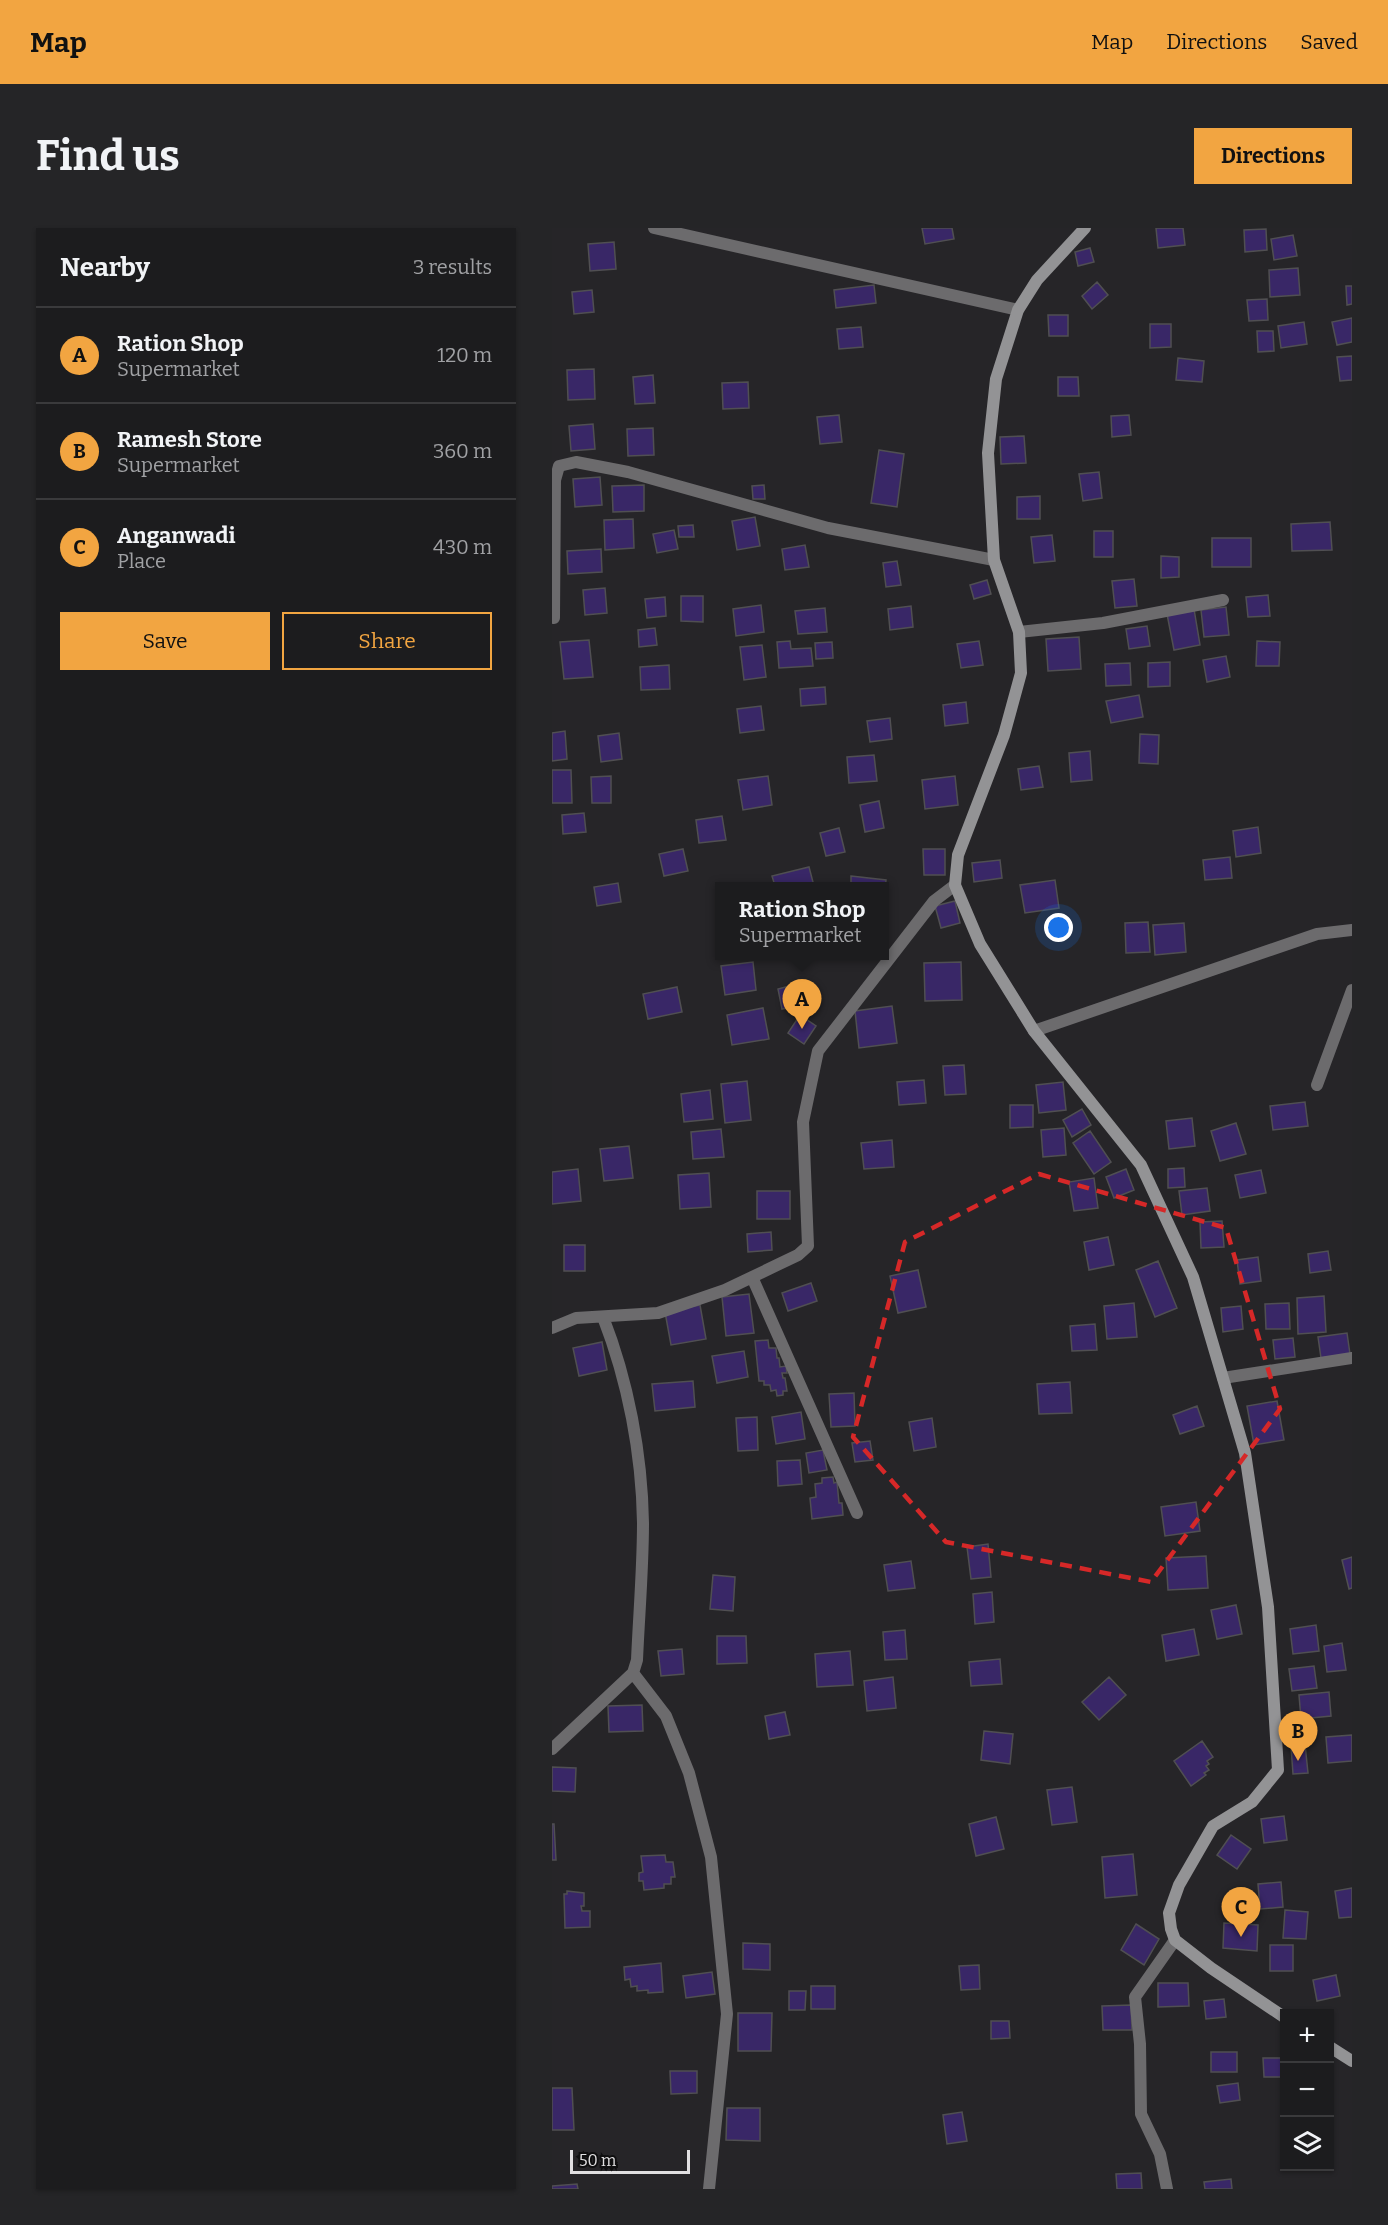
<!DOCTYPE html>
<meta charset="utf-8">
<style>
:root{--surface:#1c1c1e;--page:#252527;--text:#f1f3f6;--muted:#a0a1a4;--line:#3a3a3c;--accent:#f2a541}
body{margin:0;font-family:Bitter,serif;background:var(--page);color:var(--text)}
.controls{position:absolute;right:18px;bottom:18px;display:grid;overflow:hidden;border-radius:0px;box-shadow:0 2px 4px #0004}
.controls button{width:54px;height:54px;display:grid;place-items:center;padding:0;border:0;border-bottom:2px solid var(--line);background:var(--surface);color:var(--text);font:30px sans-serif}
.scale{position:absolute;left:18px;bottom:15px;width:120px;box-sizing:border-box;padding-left:6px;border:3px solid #e1e0e2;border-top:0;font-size:16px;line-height:21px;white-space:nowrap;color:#e1e0e2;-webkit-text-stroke:4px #0f0f10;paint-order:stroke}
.you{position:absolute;left:507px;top:700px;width:21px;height:21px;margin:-15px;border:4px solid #fff;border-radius:50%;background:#1a73e8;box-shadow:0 0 0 9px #1a73e833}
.badge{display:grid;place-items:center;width:39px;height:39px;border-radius:50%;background:var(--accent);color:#111;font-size:20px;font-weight:700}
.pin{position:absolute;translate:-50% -50px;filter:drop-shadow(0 2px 3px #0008)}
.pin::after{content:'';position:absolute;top:32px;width:21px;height:18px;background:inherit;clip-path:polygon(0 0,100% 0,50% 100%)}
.popup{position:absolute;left:163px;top:654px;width:174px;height:78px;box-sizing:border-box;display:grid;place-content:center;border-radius:0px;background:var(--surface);filter:drop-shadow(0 2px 4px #0005);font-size:20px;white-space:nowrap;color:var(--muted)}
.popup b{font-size:22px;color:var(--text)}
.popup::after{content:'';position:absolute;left:50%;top:100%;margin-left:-12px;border:12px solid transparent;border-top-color:var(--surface)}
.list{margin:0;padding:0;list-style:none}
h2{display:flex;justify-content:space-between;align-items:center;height:78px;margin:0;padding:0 24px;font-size:26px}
h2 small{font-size:20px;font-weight:400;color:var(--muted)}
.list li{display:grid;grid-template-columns:39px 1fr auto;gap:18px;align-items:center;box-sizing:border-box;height:96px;padding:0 24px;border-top:2px solid var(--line)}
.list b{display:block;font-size:22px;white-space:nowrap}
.list p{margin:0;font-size:20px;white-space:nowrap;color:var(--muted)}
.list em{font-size:20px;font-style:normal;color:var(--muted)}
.actions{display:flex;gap:12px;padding:18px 24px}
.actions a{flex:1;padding:14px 0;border:2px solid var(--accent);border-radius:0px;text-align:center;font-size:21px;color:var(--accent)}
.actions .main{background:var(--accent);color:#111}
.icon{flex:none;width:33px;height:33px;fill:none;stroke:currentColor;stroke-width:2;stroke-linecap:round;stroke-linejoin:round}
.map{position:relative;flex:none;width:800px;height:1961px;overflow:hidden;border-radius:0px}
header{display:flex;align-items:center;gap:36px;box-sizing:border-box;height:84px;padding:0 30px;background:var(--accent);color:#111}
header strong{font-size:28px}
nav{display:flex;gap:33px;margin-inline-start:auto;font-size:21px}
.intro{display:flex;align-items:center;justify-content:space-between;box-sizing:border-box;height:144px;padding:0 36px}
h1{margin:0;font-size:42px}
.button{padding:15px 27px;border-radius:0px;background:var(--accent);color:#111;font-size:21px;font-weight:700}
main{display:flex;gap:36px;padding:0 36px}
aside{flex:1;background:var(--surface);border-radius:0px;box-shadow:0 2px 4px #0004}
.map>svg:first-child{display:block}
.building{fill:#392767;stroke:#504f52;stroke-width:1.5}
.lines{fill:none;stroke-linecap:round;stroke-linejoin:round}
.minor{stroke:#6c6b6d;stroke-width:12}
.secondary{stroke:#939395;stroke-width:12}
.marked{fill:none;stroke:#d62828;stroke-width:4.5;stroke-dasharray:12 8;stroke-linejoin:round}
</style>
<header>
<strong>Map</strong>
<nav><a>Map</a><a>Directions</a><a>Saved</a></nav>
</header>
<div class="intro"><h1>Find us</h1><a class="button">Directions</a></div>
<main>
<aside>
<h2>Nearby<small>3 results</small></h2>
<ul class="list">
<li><span class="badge">A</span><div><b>Ration Shop</b><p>Supermarket</p></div><em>120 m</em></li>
<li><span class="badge">B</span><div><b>Ramesh Store</b><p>Supermarket</p></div><em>360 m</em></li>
<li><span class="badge">C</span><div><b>Anganwadi</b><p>Place</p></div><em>430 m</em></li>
</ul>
<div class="actions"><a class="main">Save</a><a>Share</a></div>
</aside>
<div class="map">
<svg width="800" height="1961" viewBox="0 0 800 1961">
<rect width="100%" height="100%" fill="#262528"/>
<!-- building -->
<path class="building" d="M370,0H400L402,11L373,16Z
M604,0H631L633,17L606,20Z
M714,1L715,22L693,24L692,2Z
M741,7L745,28L722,32L719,11Z
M62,14L64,41L38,43L36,16Z
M538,20L542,34L526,38L523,24Z
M746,40L748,67L718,69L717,42Z
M545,54L556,67L540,81L530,68Z
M322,57L324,75L284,80L282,62Z
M794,58H800V76L795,77Z
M40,62L42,84L22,86L20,64Z
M715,71L716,92L697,93L695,72Z
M496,87H516V108H497Z
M800,90V114L785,117L780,94Z
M752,94L755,116L729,120L726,98Z
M598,96H619V119L598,120Z
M309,99L311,119L287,121L285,101Z
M705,103H721L722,123L706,124Z
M800,128V152L788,153L785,129Z
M626,130L652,133L650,154L624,152Z
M42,141L43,171L16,172L15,142Z
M101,147L103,175L83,176L81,149Z
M506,149H526L527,168H506Z
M196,154L197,180L171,181L170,155Z
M287,187L290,214L268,216L265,189Z
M577,187L579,207L560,209L559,188Z
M41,196L43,221L19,223L17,198Z
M101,200L102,227L76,228L75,201Z
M472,208L474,235L449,236L448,209Z
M327,222L352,226L345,279L319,275Z
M547,244L550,270L531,273L527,246Z
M48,249L50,277L23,279L21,251Z
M92,257V283L61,284L60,258Z
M212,257L213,271H201L200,258Z
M488,268V291H465V269Z
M203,289L208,318L185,322L180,293Z
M81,291L82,320L53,322L52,292Z
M778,294L780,322L740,323L739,296Z
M141,297L142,309H127L126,298Z
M122,302L126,321L105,325L101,306Z
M542,303H561V329H542Z
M500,307L503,333L482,335L479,309Z
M660,310H699V339H660Z
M253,317L257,339L233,342L230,321Z
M49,321L50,344L16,346L15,323Z
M609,328L627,329V349L609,350Z
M345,333L349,357L334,359L331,335Z
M582,351L585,378L563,380L560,353Z
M435,352L439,366L422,371L418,357Z
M53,360L55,385L33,387L31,362Z
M716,367L718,388L696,389L694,369Z
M129,368H151V394L129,393Z
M113,369L114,388L95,390L93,371Z
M209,377L212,404L184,408L181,381Z
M359,378L361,399L338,402L336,381Z
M674,379L677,407L652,409L649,382Z
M273,380L275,404L246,406L243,383Z
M642,381L648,417L622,422L615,386Z
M595,398L598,418L577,421L574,401Z
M103,400L105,417L87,419L86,402Z
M527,409L529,441L496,443L494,411Z
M37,412L41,449L12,451L8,414Z
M238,413L239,421L259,420L261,438L227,440L225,414Z
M427,413L431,437L409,440L405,416Z
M705,413L728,414L727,438H704Z
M280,414L281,430L264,431L263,415Z
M210,417L214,449L192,452L188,419Z
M674,428L678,449L655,454L651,432Z
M618,434V458L596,459V435Z
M578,435L579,457L554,458L553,436Z
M117,437L118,461L89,462L88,439Z
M273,459L274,476L249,478L248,461Z
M587,467L591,489L559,495L554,473Z
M414,474L416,495L393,498L391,477Z
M209,478L212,502L188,505L185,481Z
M338,490L340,511L318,514L315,493Z
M13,503L15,531L0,533V505Z
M67,505L70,531L49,534L46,508Z
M588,506L607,507L606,536L587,535Z
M538,523L540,552L519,554L517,525Z
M322,527L325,553L297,555L295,529Z
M487,538L491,559L469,562L466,541Z
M0,542H19L20,575H0Z
M59,548V575H40L39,549Z
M216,548L220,577L191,582L186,552Z
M403,548L406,577L373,581L370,552Z
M327,573L332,600L313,604L308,577Z
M32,585L34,604L11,606L10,587Z
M170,588L174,612L147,615L144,592Z
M706,599L709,625L684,629L681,603Z
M287,600L293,624L274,628L268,605Z
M131,621L136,643L112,648L107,626Z
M371,621H393V647H372Z
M678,629L680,650L653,652L651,632Z
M448,632L450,650L422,654L420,635Z
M257,639L262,658H223L220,648Z
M299,648L334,652L332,672V658H299Z
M503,652L507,680L473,685L468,657Z
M66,655L69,674L45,678L42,659Z
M403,673L408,695L389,700L383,678Z
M596,694L598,724L574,725L573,695Z
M632,695L634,724L603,727L601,697Z
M201,734L204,762L173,767L169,738Z
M409,734L410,772L373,773L372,735Z
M245,756L250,777L230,781L226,761Z
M125,759L130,784L96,791L91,766Z
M340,778L345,815L307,820L303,783Z
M211,780L217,811L180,817L175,787Z
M248,787L264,798L252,816L236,805Z
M412,837L414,866L393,867L391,838Z
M372,852L374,875L347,877L345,854Z
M195,853L199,892L173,895L169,856Z
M511,854L514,882L487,885L484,857Z
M158,862L161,891L132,894L129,866Z
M753,874L756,898L721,902L718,878Z
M458,877H481V899L458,900Z
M530,881L539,897L520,909L511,892Z
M640,890L643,918L617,921L614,893Z
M684,895L694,926L668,933L659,903Z
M512,900L514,927L491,929L489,902Z
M169,901L172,929L141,931L139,904Z
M538,903L559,934L542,946L521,915Z
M340,912L342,939L312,941L309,915Z
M77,918L81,950L52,953L48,921Z
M632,940L633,959L616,960V941Z
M26,941L29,973L0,976V944Z
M574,941L582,962L562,970L554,949Z
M709,942L714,965L688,970L683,947Z
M157,945L159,979L128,981L126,947Z
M542,950L546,980L522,983L517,954Z
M655,960L658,983L630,987L627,963Z
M205,963H238V991H205Z
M670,993L672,1019L649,1020L648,994Z
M219,1004L220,1022L196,1024L195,1006Z
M556,1009L562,1037L537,1042L532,1014Z
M12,1017H33V1043H12Z
M776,1023L779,1042L758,1045L756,1026Z
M706,1029L709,1053L688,1056L685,1032Z
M606,1033L625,1080L603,1089L584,1042Z
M366,1042L374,1079L346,1085L338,1048Z
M259,1055L265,1073L236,1083L230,1065Z
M197,1066L202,1105L174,1108L170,1069Z
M772,1068L774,1104L746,1106L745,1070Z
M582,1075L585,1109L555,1111L552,1078Z
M737,1075L738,1101H714L713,1076Z
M148,1077L154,1111L119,1117L113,1084Z
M689,1078L691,1101L671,1104L669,1080Z
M543,1096L545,1122L520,1123L518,1098Z
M795,1105L798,1126L769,1130L766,1109Z
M741,1110L743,1129L723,1131L721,1112Z
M216,1112L217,1120H224L225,1130H227L228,1139L234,1138L235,1145H230L231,1150H233L235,1163H231V1167L225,1168L224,1162L219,1163L218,1157H212V1153H207L203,1113Z
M50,1114L55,1142L27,1148L21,1120Z
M192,1123L196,1149L165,1155L160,1128Z
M141,1153L143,1179L103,1183L100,1156Z
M518,1154L520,1185L487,1186L485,1156Z
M302,1165L303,1198L279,1199L277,1166Z
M725,1173L732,1212L702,1217L695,1178Z
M645,1178L652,1198L628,1206L621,1187Z
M249,1184L253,1211L224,1216L220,1189Z
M205,1189L206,1222L186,1223L184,1190Z
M380,1190L384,1219L362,1223L357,1194Z
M318,1213L321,1232L303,1234L300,1215Z
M271,1222L275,1242L257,1245L254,1225Z
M248,1232L250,1256L226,1258L225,1233Z
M281,1249L282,1255L285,1254L287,1275H290L291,1287L260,1291L258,1270L264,1269L263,1256L270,1255V1250Z
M644,1274L648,1303L613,1308L609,1279Z
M436,1316L439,1349L419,1351L415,1319Z
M654,1328L656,1360L616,1362L614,1330Z
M800,1329V1360L797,1361L790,1332Z
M359,1333L363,1360L336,1363L332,1337Z
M161,1347L183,1349L181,1383L158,1381Z
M440,1364L442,1394L423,1396L421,1366Z
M684,1377L690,1406L665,1411L659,1382Z
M764,1397L767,1423L741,1426L738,1401Z
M642,1401L647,1427L614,1433L610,1407Z
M353,1402L355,1431L333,1432L331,1404Z
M165,1408H194L195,1435L165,1436Z
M790,1415L794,1442L775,1444L772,1418Z
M130,1421L132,1446L109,1448L106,1423Z
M298,1423L301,1457L265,1459L263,1426Z
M448,1431L450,1456L419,1458L417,1434Z
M762,1438L765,1460L740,1463L737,1441Z
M341,1449L344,1480L315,1483L312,1453Z
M557,1449L574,1467L547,1492L530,1474Z
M777,1464L779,1488L749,1491L747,1467Z
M90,1477L91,1503L57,1504L56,1478Z
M233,1484L238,1507L217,1511L213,1488Z
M432,1503L461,1506L458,1536L429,1532Z
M800,1507V1533L776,1535L774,1509Z
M650,1513L661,1529L655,1533L657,1536L654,1538L657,1542L652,1545L654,1547L639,1558L622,1533Z
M753,1516L756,1545L741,1546L739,1518Z
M0,1539L24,1540L23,1564L0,1563Z
M520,1559L525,1594L500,1597L495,1562Z
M732,1588L735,1612L712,1615L709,1591Z
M444,1589L452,1621L424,1628L417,1596Z
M0,1596H2L4,1632H0Z
M679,1607L699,1621L685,1641L665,1627Z
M581,1626L585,1667L553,1670L550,1629Z
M113,1627L114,1634H121L123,1649H119V1656H112V1660L92,1662L91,1653H87V1645L91,1644L89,1628Z
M729,1654L731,1679L708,1681L706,1656Z
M800,1660V1689L787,1690L783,1663Z
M15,1663L32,1665V1678H29L30,1683H38V1699L13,1700L12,1666H15Z
M733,1682L756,1684L754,1711L731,1710Z
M672,1695L706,1697L705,1723L671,1720Z
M584,1696L607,1711L592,1737L569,1722Z
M191,1715L218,1716V1742L191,1741Z
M718,1717H741V1743H718Z
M109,1735L111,1764L96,1765V1762L85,1763V1758L79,1759L78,1751L73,1752L72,1739Z
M427,1737L428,1761L409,1762L407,1738Z
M160,1744L163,1766L134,1770L131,1748Z
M784,1747L788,1768L765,1773L761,1752Z
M606,1755H636L637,1778L606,1779Z
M259,1758H283V1781H259Z
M237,1763H254L253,1782H237Z
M672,1771L674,1789L654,1791L652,1773Z
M579,1777L580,1802H551L550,1778Z
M186,1785H220L219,1823H186Z
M439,1793H457L458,1810L439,1811Z
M659,1824H685V1844H659Z
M711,1830H730L731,1849H712Z
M118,1843H145V1865L119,1866Z
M686,1855L688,1872L668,1875L665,1858Z
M0,1860H20L22,1902H0Z
M175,1880H208V1913L174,1912Z
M410,1884L415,1913L395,1916L391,1887Z
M589,1945L590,1961H565L564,1946Z
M679,1951L680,1961H653L652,1954Z
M25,1956L26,1961H0V1958Z"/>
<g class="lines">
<!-- minor -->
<path class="minor" d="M102,0L466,82
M2,390L3,252L7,238L24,234L76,244L276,300L442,332
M467,404L551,395L671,372
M482,803L765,706L800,702
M765,857L800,762
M200,1049L305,1285
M0,1100L24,1090L106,1085L173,1062L246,1027L256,1018L251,894L266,823L382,673L403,657
M671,1150L800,1130
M81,1445L114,1488L137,1545L159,1629L175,1786L157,1961
M0,1521L81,1445L85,1432C87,1386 91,1340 91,1295C90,1226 76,1153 51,1089
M615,1961L608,1926L589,1886L588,1816L583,1769L623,1712"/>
<!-- secondary -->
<path class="secondary" d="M533,0L485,52L466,82L444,151L436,225L442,332L467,404L469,445L452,507L406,627L403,657L428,716L482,803L589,937L641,1049L693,1225L716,1379L726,1542L700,1574L661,1598L627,1657L617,1685L619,1701L623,1712L659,1740L732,1789
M778,1819L800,1833"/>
</g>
<!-- marked area -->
<path class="marked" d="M487,946L674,1000L728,1181L599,1354L394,1314L301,1209L353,1014Z"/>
</svg>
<div class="controls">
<button>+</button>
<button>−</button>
<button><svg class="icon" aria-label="layers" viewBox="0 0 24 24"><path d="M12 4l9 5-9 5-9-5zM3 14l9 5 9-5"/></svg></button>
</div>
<div class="scale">50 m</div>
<div class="you"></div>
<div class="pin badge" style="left:250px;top:801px">A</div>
<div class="popup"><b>Ration Shop</b>Supermarket</div>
<div class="pin badge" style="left:746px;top:1533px">B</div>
<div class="pin badge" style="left:689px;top:1709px">C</div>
</div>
</main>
